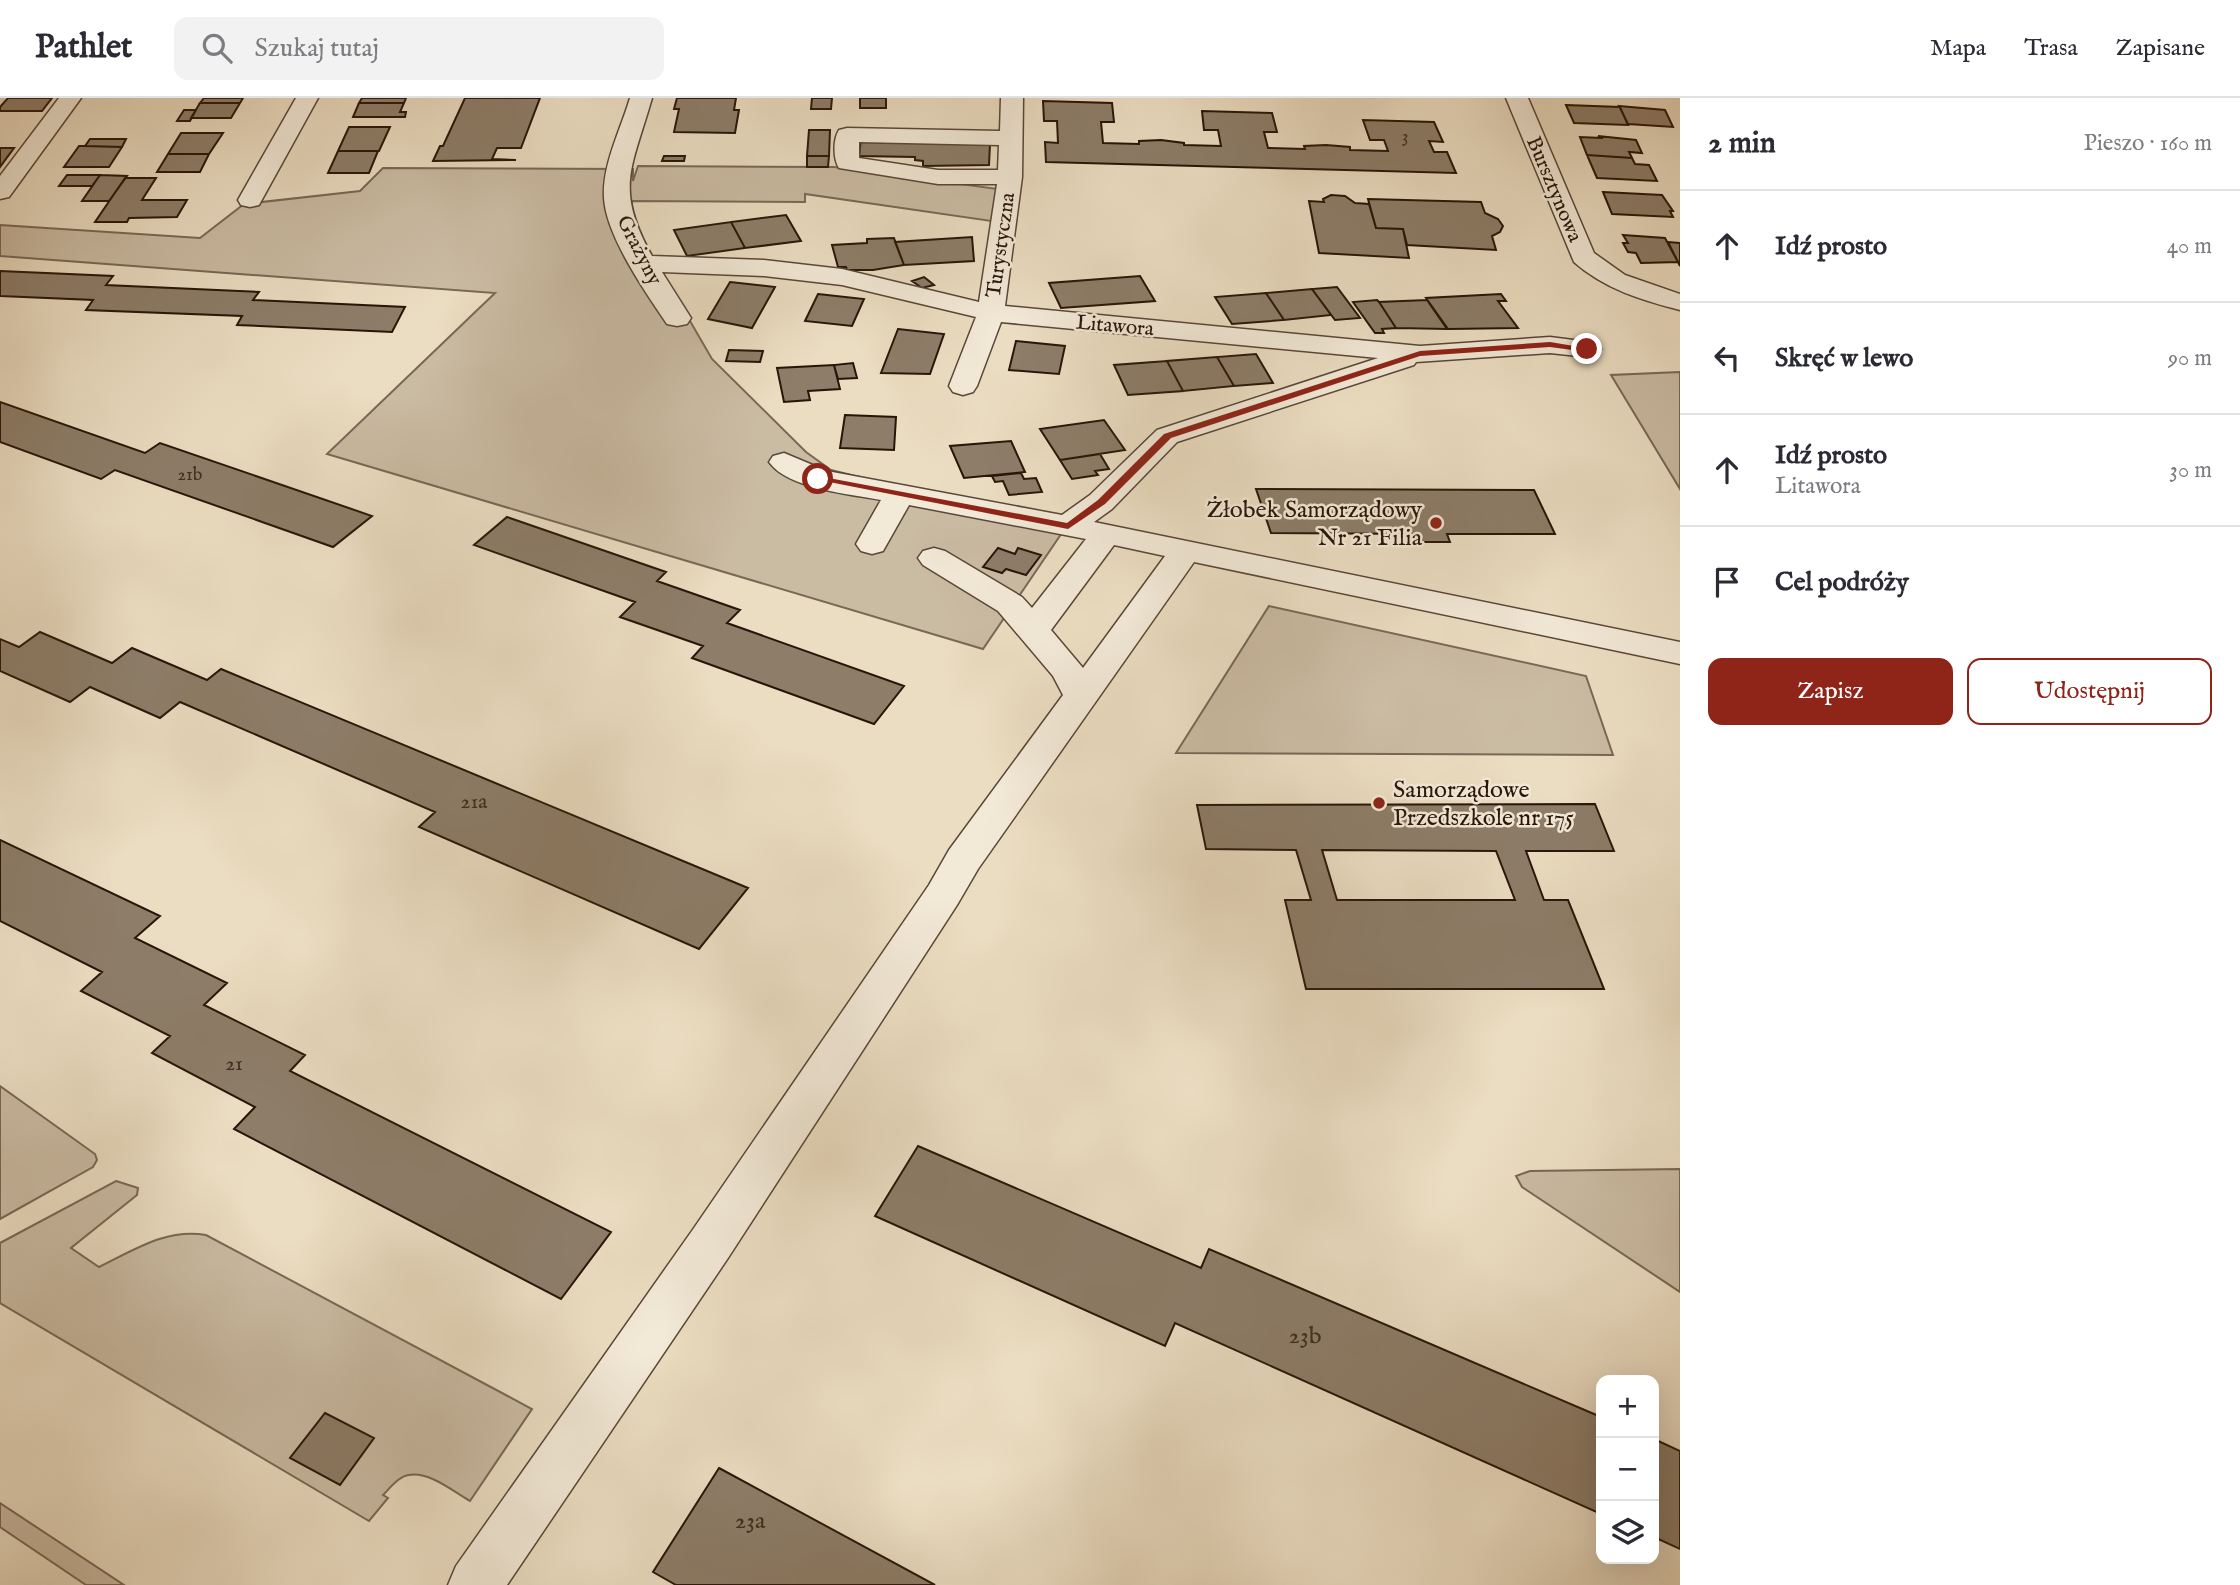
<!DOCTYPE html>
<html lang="pl">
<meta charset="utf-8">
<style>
:root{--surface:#fff;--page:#f2f2f3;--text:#2b2b33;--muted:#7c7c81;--line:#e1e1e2;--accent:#8f2418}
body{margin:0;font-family:"IM FELL English",serif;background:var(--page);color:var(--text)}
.controls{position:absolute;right:21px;bottom:21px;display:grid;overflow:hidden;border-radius:14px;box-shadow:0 7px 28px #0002}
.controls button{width:63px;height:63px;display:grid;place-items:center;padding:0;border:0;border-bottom:2px solid var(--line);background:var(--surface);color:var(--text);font:35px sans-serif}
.stop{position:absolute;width:21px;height:21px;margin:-16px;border:5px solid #8f2418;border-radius:50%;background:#fff}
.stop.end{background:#8f2418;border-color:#fff;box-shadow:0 2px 7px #0008}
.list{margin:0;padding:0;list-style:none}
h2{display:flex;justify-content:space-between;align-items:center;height:91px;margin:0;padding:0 28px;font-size:30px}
h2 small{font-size:23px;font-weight:400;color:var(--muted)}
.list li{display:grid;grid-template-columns:46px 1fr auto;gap:21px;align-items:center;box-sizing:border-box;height:112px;padding:0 28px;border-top:2px solid var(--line)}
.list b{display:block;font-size:26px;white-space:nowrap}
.list p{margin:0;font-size:23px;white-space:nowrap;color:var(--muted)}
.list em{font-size:23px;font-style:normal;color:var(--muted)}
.actions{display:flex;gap:14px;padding:21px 28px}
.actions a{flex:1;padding:16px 0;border:2px solid var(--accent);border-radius:14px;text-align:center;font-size:24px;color:var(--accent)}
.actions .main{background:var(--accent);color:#fff}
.icon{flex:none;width:38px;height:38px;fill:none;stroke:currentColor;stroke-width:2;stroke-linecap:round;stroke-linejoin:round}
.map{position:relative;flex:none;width:1680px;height:1487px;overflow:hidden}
header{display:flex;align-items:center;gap:42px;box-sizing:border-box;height:98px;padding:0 35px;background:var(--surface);border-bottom:2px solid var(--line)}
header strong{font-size:33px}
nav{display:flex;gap:38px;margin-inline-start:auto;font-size:24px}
.search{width:490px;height:63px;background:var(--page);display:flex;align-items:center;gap:18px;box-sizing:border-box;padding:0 24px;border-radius:14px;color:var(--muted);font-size:26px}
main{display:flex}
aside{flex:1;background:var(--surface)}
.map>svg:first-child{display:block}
.green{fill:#cabba3;stroke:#796856;stroke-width:2}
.building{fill:#8d7d69;stroke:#281509;stroke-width:2;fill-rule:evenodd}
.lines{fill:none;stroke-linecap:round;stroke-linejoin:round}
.minor-casing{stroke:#594737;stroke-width:3}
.minor{fill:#f2e9d7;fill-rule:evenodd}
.route{fill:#8f2418}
.poi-dot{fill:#8f2418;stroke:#f2e9d7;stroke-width:2.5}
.labels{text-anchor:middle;stroke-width:5;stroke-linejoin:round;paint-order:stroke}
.far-number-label{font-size:18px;fill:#412f21}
.far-street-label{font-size:21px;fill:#281509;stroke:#f2e9d7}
.number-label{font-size:21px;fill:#412f21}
.poi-label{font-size:24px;fill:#281509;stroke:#f2e9d7;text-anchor:end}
.near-number-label{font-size:24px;fill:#412f21}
</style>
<header>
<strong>Pathlet</strong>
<div class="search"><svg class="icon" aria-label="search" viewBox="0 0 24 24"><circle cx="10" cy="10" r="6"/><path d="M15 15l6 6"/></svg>Szukaj tutaj</div>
<nav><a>Mapa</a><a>Trasa</a><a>Zapisane</a></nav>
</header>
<main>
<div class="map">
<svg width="1680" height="1487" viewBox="0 0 1680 1487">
<rect width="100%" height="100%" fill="#ebddc2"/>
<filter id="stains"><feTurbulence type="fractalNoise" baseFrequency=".00286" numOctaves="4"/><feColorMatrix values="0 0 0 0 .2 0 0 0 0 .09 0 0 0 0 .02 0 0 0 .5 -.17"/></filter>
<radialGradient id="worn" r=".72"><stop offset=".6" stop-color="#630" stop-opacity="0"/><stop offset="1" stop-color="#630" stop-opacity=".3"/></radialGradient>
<!-- green -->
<path class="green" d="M638,68L834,69L998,91L991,123L805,96V104L632,103V123L712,261L806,354L831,372L904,390L1070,423L983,551L327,356L495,195L0,158V127L200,140L244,106L360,93L383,70L633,71V83Z
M1680,274V391L1611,277Z
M1269,508L1586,578L1613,657L1176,655Z
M0,988L95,1056L97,1062L93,1069L0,1121Z
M1680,1071V1194L1522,1089L1516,1078L1530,1073Z
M116,1083L138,1090L137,1097L71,1150L99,1169C134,1152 167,1130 206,1137L532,1311L470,1403C454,1394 429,1373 409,1377C399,1378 390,1390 383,1397L388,1400L369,1423L0,1205V1145Z
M0,1405L124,1487H86L0,1429Z"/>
<!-- building -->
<path class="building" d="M8,0H52L42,13H0V9Z
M204,0H243L240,5H200Z
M362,0H406L404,5H359Z
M465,0H540L521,50H497L492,61L516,62L433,63L440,48H443Z
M677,0H736L734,12H739L735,35L674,34L679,11H674Z
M812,0H832L831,11H811Z
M860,0H886V10H860Z
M1043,3L1112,5L1114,24H1101L1103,45L1139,46V43L1161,42L1184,45V47L1221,48L1218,32H1204L1202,13L1272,15L1277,34H1264L1268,50L1305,51L1304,48L1326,47L1350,49V52L1388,53L1384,42H1370L1363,22L1434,24L1443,44L1429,43L1434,54H1447L1456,75L1046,64L1045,44L1058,45L1057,23H1044Z
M200,5H240L231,20H191Z
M359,5H404L400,14H406L405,19H353Z
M1566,7L1620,9L1628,27L1574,25Z
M1619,8L1665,12L1673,29L1628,26Z
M184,12H196L190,23H177Z
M349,29H390L379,53H338Z
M809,32H830L829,58H807Z
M181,35H223L209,56H168Z
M1598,38L1636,42L1642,55L1629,54L1632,60L1587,57L1580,39L1603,40Z
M90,41H126L122,49L85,48Z
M861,41L990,46L989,67L923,68V63L915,62V59L859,58Z
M79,48H85L122,49L109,69H64Z
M0,50H14L0,69Z
M338,53H378L369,75H328Z
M168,56H209L200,74H157Z
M1587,57L1632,60L1635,66L1649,67L1657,83L1597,80Z
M664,58H685L684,63H662Z
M807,58H829L828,69H807Z
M67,77H100L92,88H59Z
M100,77L127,78L109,103H82Z
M125,80H156L142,102H187L177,119L129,120L127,124H95Z
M1603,94L1662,97L1673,113H1670L1673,119L1612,116Z
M1331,97L1345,98L1355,105L1369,106L1376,130L1403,131L1409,160L1319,155L1309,103L1324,104L1323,101Z
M1368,101L1481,104L1485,115L1498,121L1503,128L1500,134L1492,138L1496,152L1407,147L1403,131L1376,130Z
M786,117L801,143L745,150L731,124Z
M731,124L745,150L687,158L674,132Z
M1623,137L1665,140L1678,164L1641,165L1636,155L1628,154L1623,145H1628Z
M972,139L974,163L904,167L895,144Z
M894,140L904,167L873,172H847L846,169H838L832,147L867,145V141Z
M1668,144L1680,145V168Z
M0,173L113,178L106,187L259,194L253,202L405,209L392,234L237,227L242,218L86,212L93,202L0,198Z
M1140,178L1155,203L1061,210L1049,185Z
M924,179L934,187L922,190L912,183Z
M730,184L775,189L752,230L708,221Z
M1337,189L1360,220L1335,222L1312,191Z
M1312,191L1331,217L1284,222L1266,195Z
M1266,195L1284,222L1232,226L1215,199Z
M818,196L864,201L852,228L805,223Z
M1501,196L1506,203H1498L1518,230L1448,231L1426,200Z
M1377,202L1379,204L1396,230L1382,231L1384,235H1375L1353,204Z
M1427,202L1447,231L1396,230L1379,204Z
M898,231L944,236L930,276L881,275Z
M1016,243L1065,248L1059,276L1009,272Z
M729,252L763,253L760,264L726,263Z
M1256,256L1273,285L1234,288L1217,259Z
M1217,259L1234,288L1183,293L1167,263Z
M1167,263L1183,293L1128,297L1114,267Z
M853,265L857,280L838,281L834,267Z
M834,267L840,291L808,293L810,302L784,304L777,270Z
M0,304L145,355L160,345L372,418L333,449L115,372L101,381L0,344Z
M845,317L896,319L894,352L840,350Z
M1104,322L1125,352L1060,362L1040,331Z
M1011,343L1025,374L964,380L950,348Z
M1100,356L1109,371L1095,373L1098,377L1072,381L1060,362Z
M1021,375L1024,381L1036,380L1042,394L1009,397L1003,383L995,384L992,378Z
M1256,391L1534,392L1555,436H1447L1450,444H1423L1419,436L1271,435Z
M507,419L666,474L657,483L740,512L727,525L904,588L874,626L692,560L703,548L620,519L635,504L474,447Z
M998,450L1015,456L1018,450L1041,457L1026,477L1006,471L1002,475L983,469Z
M40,534L112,565L132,550L207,582L221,571L748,790L699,851L419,729L435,714L180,604L160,620L90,589L70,604L0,573V541L19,549Z
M1595,706L1614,753H1526L1544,802H1568L1604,891H1306L1285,802H1311L1296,752L1206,751L1197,707ZM1322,752L1496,753L1515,802H1337Z
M0,742L160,818L135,840L227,885L204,907L305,957L290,973L611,1134L561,1201L234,1031L255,1009L152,955L170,938L81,893L102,874L0,823Z
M918,1048L1201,1170L1209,1151L1601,1319V1416L1175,1225L1165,1248L875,1118Z
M325,1315L374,1340L340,1387L290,1360Z
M1654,1341L1680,1353V1451L1654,1439Z
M719,1370L935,1487H676L653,1474Z"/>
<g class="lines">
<!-- minor casing -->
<g class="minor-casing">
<path id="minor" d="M59,0H81L9,99L0,101V78Z
M296,0H318L259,107L250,109L241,107L238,102Z
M630,0H652C632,70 614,90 652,158L764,162L842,171L979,204L997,86H938L839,70C833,61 833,41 839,32L847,30L1000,33L1001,0H1023L1022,79L1005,208L1420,248L1550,239L1597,245L1601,251L1597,257L1587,259L1550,255L1416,264L1414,267L1177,344L1112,411L1094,424L1680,544V566L1194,464L978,771L957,807L728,1160L507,1487H448L456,1468L694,1130L929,787L949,752L1063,597L1053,578L998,513L923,467L918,460L923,453L934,450L945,453L1022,499L1032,510L1086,441L909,407L883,453L872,456L861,453L856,446L881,402C850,396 788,391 769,364L773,358L784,355L827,373L1062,417L1090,397L1157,332L1378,260L1001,224L977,288L973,294L963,297L953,294L949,288L976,219L842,187L764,178L662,174L691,220L687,226L677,228L667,226C646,195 606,138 604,100C602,67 621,31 630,0ZM859,44L999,47L998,72H938L859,60ZM1114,447L1165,458L1083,570L1051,532Z
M1506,0H1528L1594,155L1625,177L1680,196V212C1641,202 1605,191 1574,164Z"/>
</g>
<!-- minor -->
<use href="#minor" class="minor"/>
</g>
<!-- route -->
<path class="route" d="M1550,244L1592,251L1587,254L1550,249L1420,258L1171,340L1105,406L1068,431L814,381L818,378L1067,425L1098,402L1164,336L1420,253Z"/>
<!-- markers -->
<g class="poi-dot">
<circle cx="1436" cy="425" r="7"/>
<circle cx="1379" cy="705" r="7"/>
</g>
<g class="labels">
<!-- far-number labels -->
<g class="far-number-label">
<text x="1405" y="44">3</text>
<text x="190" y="382">21b</text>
</g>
<!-- far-street labels -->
<g class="far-street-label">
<text transform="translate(1555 91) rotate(67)" y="7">Bursztynowa</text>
<text transform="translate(1000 147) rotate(-82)" y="7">Turystyczna</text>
<text transform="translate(640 152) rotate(63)" y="7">Grażyny</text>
<text transform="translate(1115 227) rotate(5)" y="7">Litawora</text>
</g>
<!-- number labels -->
<g class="number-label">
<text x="474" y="710">21a</text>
<text x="234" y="972">21</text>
</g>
<!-- poi labels -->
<g class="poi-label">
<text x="1422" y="419">Żłobek Samorządowy<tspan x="1422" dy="28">Nr 21 Filia</tspan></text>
<text x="1393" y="699" text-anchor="start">Samorządowe<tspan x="1393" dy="28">Przedszkole nr 175</tspan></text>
</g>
<!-- near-number labels -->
<g class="near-number-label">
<text x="1305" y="1245">23b</text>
<text x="750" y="1430">23a</text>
</g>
</g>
<rect width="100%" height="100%" filter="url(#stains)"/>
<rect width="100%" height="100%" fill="url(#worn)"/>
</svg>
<div class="controls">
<button>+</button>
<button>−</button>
<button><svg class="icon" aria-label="layers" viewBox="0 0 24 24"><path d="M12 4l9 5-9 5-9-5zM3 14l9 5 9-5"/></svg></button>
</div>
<div class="stop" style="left:818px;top:381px"></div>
<div class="stop end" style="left:1587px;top:251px"></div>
</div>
<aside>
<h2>2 min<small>Pieszo · 160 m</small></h2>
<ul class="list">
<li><svg class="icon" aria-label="ahead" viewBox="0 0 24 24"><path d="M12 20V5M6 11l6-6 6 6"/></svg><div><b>Idź prosto</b></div><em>40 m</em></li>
<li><svg class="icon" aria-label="left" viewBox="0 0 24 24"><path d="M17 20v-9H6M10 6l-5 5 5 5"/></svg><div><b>Skręć w lewo</b></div><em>90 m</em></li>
<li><svg class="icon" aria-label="ahead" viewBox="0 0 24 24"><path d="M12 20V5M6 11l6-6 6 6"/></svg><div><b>Idź prosto</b><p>Litawora</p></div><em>30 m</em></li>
<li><svg class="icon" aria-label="arrive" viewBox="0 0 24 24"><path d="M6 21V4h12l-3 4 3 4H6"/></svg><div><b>Cel podróży</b></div></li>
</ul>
<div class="actions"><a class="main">Zapisz</a><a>Udostępnij</a></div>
</aside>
</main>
